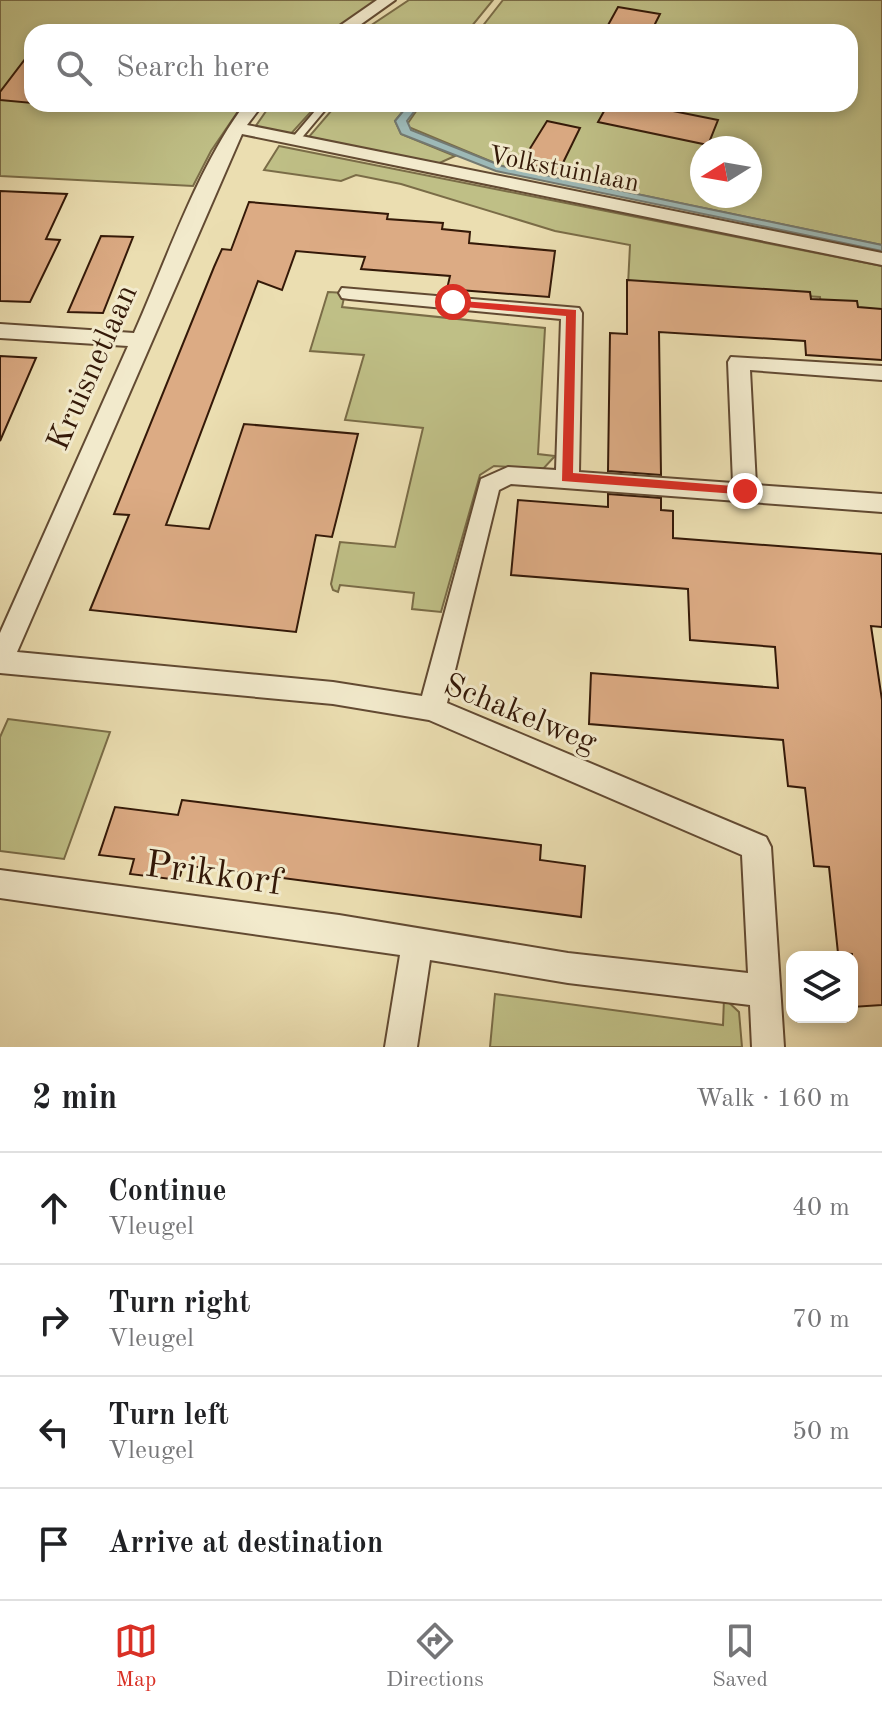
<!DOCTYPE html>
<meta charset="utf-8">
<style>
:root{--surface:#fff;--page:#f6f6f6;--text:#202124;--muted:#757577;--line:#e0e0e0;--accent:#d93025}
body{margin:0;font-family:"Old Standard TT",serif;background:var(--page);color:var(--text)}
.controls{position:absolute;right:24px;bottom:24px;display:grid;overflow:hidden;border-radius:16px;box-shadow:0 4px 12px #0003}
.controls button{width:72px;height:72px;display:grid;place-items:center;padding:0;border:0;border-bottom:2px solid var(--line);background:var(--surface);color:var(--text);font:40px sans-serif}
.compass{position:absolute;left:690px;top:136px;width:72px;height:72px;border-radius:50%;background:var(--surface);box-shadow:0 4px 12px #0003;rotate:259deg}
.stop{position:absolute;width:24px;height:24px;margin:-18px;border:6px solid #d93025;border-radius:50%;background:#fff}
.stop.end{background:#d93025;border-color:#fff;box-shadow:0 2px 8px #0008}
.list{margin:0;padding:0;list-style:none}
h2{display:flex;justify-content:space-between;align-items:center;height:104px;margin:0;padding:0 32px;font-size:34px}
h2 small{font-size:26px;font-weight:400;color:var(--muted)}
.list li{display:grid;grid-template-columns:52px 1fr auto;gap:24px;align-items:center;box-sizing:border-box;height:112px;padding:0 32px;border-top:2px solid var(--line)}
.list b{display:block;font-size:30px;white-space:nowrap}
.list p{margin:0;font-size:26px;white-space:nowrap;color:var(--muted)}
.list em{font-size:26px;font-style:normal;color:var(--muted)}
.icon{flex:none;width:44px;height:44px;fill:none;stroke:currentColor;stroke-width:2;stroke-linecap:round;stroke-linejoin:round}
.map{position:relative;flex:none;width:882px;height:1047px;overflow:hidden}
.search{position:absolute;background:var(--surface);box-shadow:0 4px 12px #0003;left:24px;right:24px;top:24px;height:88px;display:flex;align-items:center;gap:20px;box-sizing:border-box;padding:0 28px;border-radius:24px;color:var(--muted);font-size:30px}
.sheet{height:552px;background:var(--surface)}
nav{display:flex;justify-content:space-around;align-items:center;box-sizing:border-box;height:112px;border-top:2px solid var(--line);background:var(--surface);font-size:22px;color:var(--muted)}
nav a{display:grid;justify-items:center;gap:4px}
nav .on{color:var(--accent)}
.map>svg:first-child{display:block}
.green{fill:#bfbf86;stroke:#7a6c47;stroke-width:2;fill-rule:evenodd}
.water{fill:#9db9b7;stroke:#737971;stroke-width:2}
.building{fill:#dcab84;stroke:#341908;stroke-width:2}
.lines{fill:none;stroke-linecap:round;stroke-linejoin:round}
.service-casing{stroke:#624a32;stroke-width:4}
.minor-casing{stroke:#624a32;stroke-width:4}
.service{fill:#f2eacc;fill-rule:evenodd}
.minor{fill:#f2eacc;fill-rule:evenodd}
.route{fill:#d93025}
.labels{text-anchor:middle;stroke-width:6;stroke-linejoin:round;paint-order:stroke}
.far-street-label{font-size:26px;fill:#341908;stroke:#f2eacc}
.street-label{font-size:32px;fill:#341908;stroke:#f2eacc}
.near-street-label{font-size:38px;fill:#341908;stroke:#f2eacc}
</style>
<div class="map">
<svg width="882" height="1047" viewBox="0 0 882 1047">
<rect width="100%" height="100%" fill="#ebdeb1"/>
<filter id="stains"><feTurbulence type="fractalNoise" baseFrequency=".0025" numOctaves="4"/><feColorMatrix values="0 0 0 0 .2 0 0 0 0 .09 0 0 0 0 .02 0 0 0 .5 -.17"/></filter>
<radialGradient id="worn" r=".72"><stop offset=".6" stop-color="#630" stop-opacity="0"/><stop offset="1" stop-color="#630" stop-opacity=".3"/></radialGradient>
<!-- green -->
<path class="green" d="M0,0H385L336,32H32V104H243L211,151L193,186L0,176Z
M409,0H493L467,32H361Z
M503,0H882V245L502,166L406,126L421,104H850V32H478ZM702,148H750V196H702Z
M271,104H318L288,137L253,130Z
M337,104H409L395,121L401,134L455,156L435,165L307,139Z
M279,146L882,266V311L821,306L820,297L628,285L630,245L555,231L401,184L356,175L341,181L264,170Z
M328,292L345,293L342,307L545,328L538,454L555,456L543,469L494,466L480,475L441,612L412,609L414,593L340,585L338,592L333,590L331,584L340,542L395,547L423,428L345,420L364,355L310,351Z
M8,719L110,732L64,859L0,851V737Z
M495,994L723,1025L724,998L739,1012L742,1047H490Z"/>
<!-- water -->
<path class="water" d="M409,104H420L407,121L411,130L502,166L882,245V251L496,171L401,134L395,121Z"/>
<!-- building -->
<path class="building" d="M618,7L660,14L651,32L607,27Z
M32,50V103L0,100V92Z
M608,104H638L718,120L708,145L598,122Z
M547,121L580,128L559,171L521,163Z
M0,191L67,194L46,239L60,240L30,302L0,301Z
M249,202L388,214L387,219L443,223L442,229L470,232L469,243L555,251L549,297L447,289L450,276L361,269L365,257L296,251L282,290L258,281L166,525L209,529L244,424L358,434L332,537L316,535L296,632L90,610L129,515L114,514L214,267L222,249L231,250Z
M101,236L133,237L103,313L68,312Z
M627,280L810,292L811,299L857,301L858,307L882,309V360L806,355L805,341L659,332L661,475L608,471L610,333L627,334Z
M0,356L36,358L0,441Z
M608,494L661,498V510L673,511V538L882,554V627L871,626L882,700V1005L852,1007V954L838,953L829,867L814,866L805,788L788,786L783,740L589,724L591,673L778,688L775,647L690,640L688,589L511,575L518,500L608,507Z
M182,800L541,845L540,860L585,866L581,917L183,865L179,880L130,874L134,859L99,855L115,807L178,815Z"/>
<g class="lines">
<!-- service casing -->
<g class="service-casing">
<path id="service" d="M181,28L196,32H182L180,30Z
M321,104H330L299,141H293V137Z"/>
</g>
<!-- minor casing -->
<g class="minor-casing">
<path id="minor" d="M377,0H395L350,32H331Z
M245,104H263L247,125L882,253V265L242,134L17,652L333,682L422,696L481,479L508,467L556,470L561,319L349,299L342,298L339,293L342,288L579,308L582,313L579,472L733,483L728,362L731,357L882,366V380L750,370L756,485L882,494V512L511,484L499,490L447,703L766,837L771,847L784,1047H752L750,1005L568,983L430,960L417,1047H385L400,955L0,898V870L339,915L568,953L748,973L742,855L429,720L333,704L0,673V633L128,346L0,338V324L134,333C167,259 197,168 245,104Z"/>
</g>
<!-- service -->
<use href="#service" class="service"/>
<!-- minor -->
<use href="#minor" class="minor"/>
</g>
<!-- route -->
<path class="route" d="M449,300L576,310L573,473L745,487L750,488V495L562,481L566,316L453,306Z"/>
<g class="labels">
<!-- far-street labels -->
<g class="far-street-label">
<text transform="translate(564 168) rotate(11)" y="9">Volkstuinlaan</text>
</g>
<!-- street labels -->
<g class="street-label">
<text transform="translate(91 367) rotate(-66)" y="11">Kruisnetlaan</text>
<text transform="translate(521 712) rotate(22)" y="11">Schakelweg</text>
</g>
<!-- near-street labels -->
<g class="near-street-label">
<text transform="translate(214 872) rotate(8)" y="13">Prikkorf</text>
</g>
</g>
<rect width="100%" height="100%" filter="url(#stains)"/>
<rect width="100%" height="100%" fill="url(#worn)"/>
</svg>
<div class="controls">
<button><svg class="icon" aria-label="layers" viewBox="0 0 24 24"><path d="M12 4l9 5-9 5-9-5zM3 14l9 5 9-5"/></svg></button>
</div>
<svg class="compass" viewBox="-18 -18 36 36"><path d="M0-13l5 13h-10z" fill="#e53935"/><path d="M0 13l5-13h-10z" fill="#757577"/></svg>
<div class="stop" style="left:453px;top:302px"></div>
<div class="stop end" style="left:745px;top:491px"></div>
<div class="search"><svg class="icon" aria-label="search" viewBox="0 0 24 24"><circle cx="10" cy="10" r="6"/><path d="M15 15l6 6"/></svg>Search here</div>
</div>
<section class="sheet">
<h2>2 min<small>Walk · 160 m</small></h2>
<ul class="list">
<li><svg class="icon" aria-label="ahead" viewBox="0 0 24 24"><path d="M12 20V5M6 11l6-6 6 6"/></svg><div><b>Continue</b><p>Vleugel</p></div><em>40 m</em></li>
<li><svg class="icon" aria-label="right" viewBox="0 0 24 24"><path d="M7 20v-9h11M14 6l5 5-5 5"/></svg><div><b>Turn right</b><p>Vleugel</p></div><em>70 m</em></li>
<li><svg class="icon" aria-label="left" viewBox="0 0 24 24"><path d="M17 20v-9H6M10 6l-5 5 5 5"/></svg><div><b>Turn left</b><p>Vleugel</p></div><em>50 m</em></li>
<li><svg class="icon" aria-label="arrive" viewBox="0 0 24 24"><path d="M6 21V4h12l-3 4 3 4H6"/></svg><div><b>Arrive at destination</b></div></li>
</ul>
</section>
<nav>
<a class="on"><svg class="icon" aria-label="map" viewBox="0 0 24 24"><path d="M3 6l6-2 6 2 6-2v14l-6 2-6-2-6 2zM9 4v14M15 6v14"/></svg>Map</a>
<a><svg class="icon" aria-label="directions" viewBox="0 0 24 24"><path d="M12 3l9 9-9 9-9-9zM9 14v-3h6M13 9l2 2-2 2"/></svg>Directions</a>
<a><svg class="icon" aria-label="saved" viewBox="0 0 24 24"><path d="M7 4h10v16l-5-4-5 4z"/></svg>Saved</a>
</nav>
